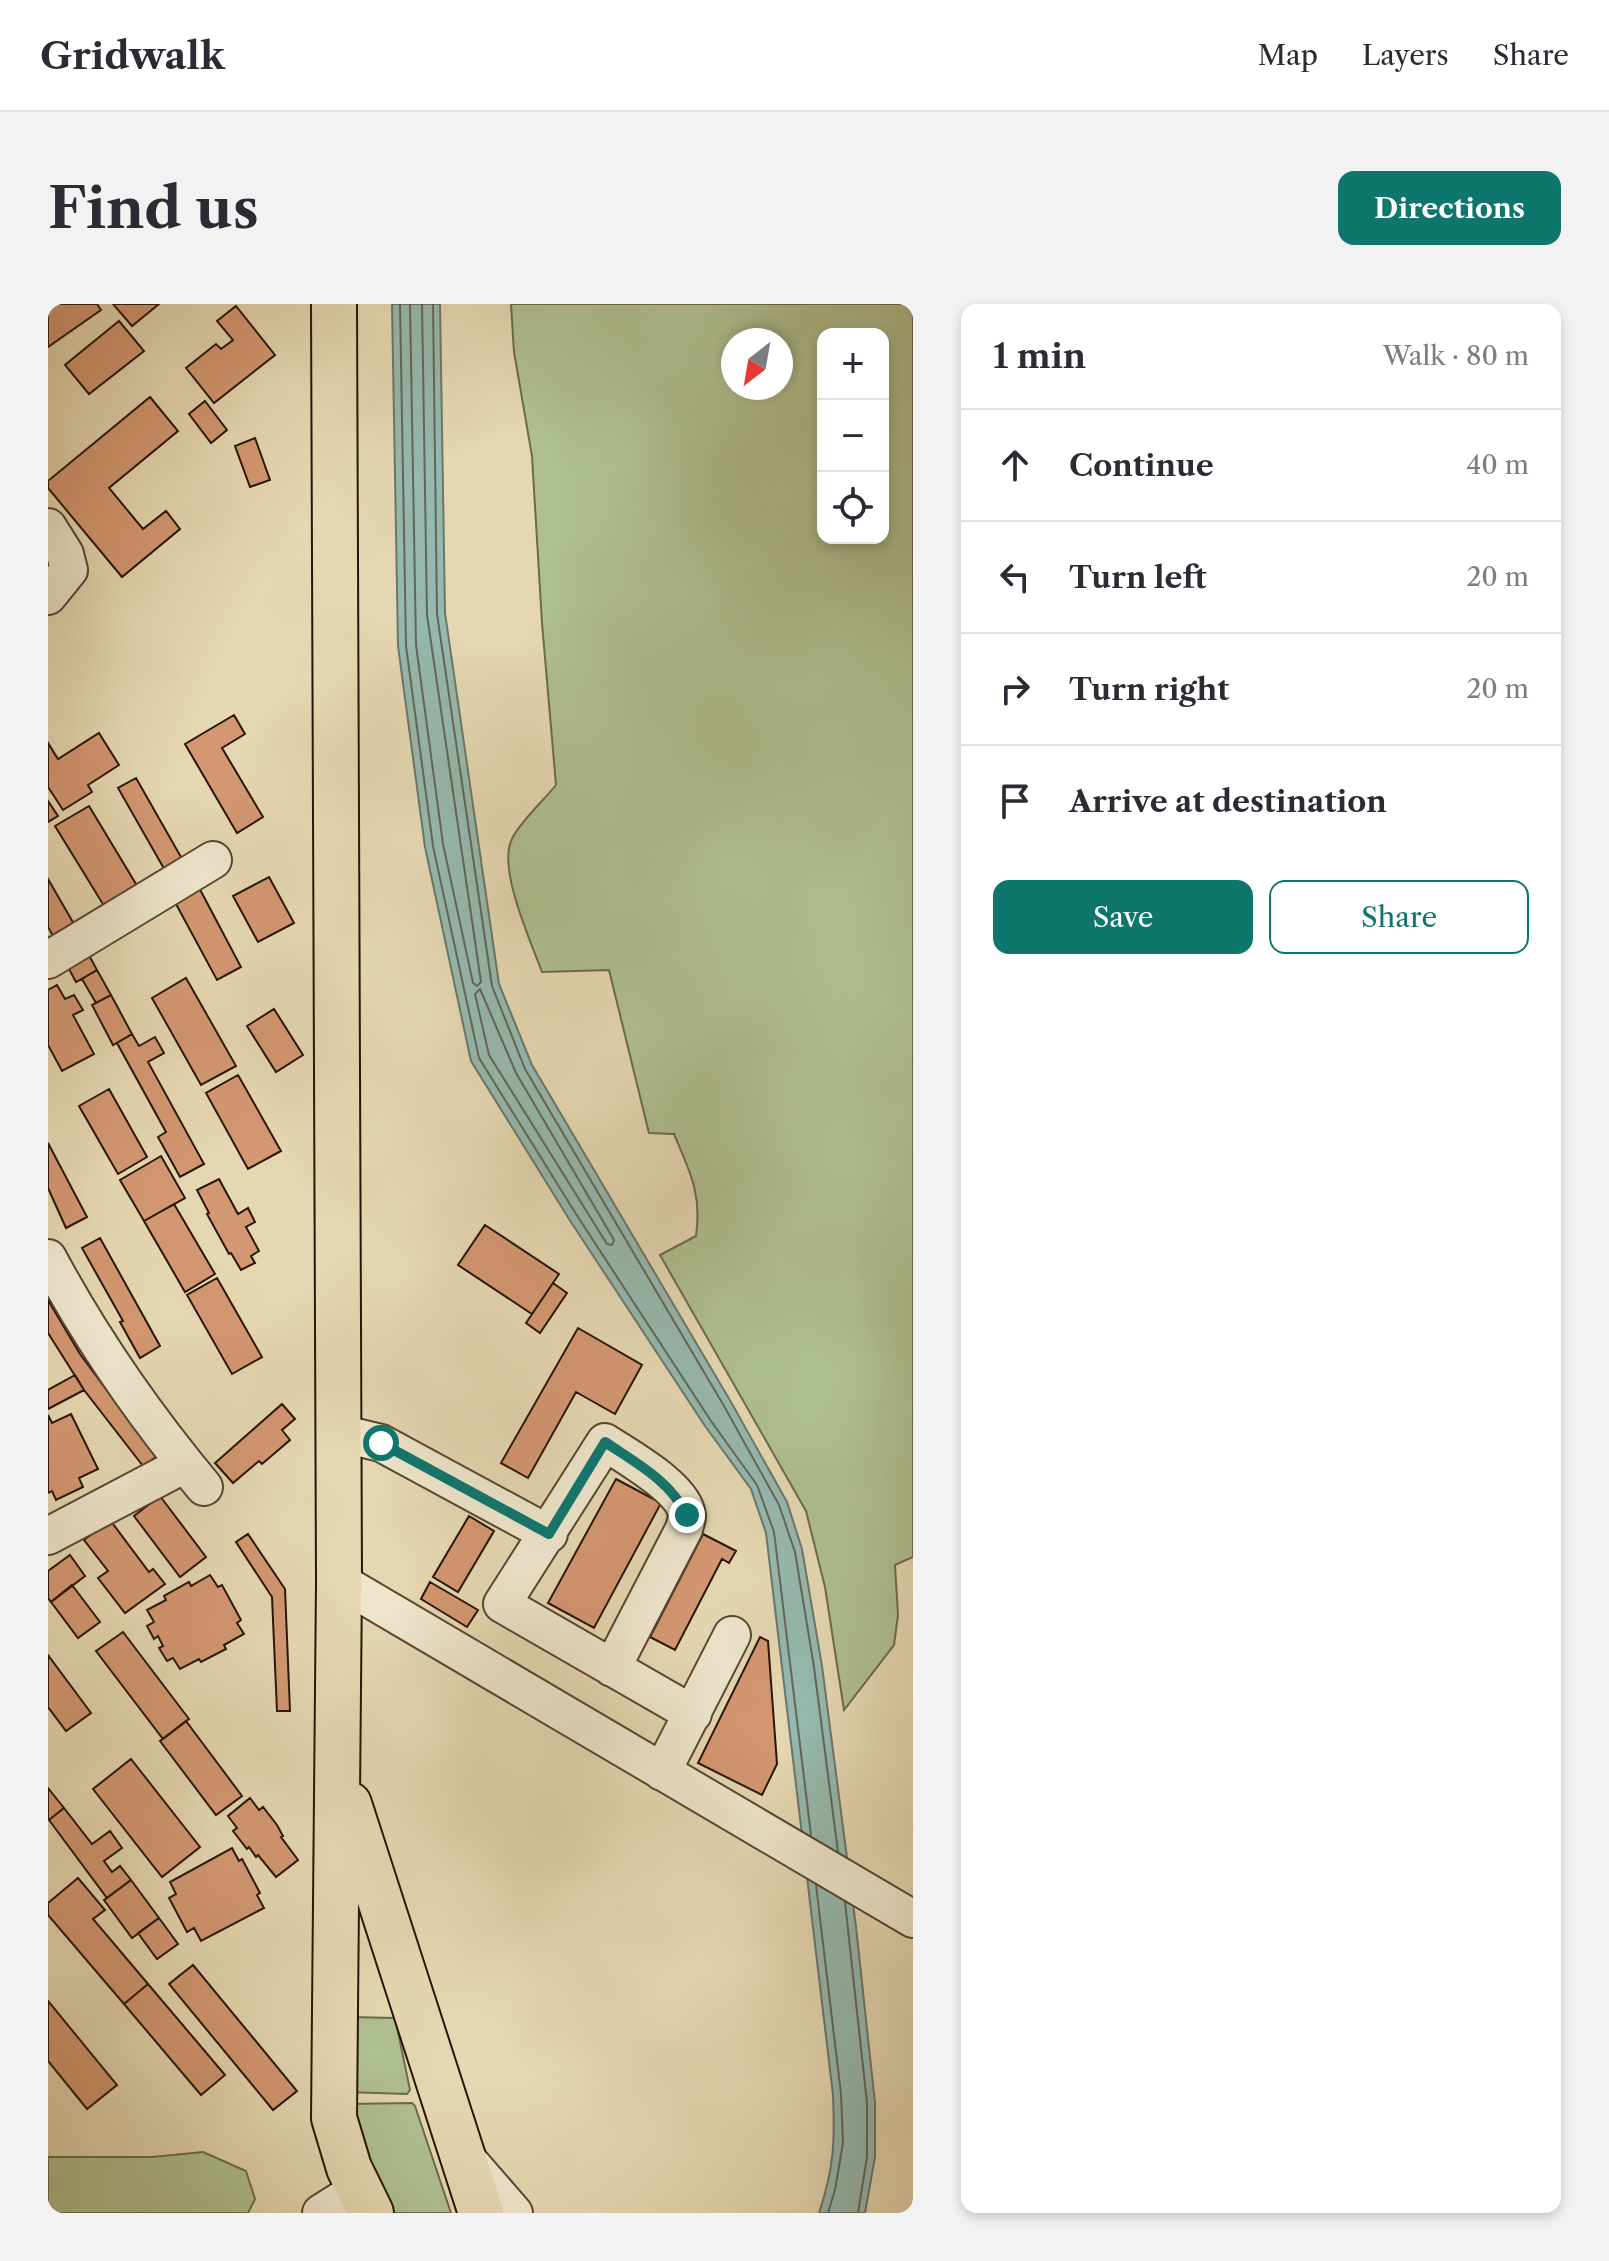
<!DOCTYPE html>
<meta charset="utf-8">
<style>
:root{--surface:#fff;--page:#f2f2f3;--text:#2b2b33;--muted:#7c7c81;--line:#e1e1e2;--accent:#0f766e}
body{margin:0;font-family:"Libre Caslon Text",serif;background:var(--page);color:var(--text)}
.controls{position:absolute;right:24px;top:24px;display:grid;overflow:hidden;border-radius:16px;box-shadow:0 4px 12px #0003}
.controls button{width:72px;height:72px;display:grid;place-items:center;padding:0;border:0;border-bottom:2px solid var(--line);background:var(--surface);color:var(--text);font:40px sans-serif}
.compass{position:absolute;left:673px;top:24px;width:72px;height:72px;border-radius:50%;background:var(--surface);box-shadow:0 4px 12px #0003;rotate:211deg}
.stop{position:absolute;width:24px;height:24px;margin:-18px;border:6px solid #0f766e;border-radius:50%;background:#fff}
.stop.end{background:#0f766e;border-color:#fff;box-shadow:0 2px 8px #0008}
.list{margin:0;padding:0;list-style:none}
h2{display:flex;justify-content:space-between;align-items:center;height:104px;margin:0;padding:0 32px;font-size:34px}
h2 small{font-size:26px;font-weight:400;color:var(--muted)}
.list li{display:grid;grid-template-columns:52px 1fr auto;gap:24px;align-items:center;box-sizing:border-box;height:112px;padding:0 32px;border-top:2px solid var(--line)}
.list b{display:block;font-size:30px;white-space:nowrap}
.list em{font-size:26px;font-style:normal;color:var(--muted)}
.actions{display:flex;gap:16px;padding:24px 32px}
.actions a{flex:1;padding:18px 0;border:2px solid var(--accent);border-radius:16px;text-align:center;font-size:28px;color:var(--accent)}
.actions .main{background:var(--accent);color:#fff}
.icon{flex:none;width:44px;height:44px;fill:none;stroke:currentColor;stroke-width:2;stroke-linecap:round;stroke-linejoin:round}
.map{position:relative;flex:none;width:865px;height:1909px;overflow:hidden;border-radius:16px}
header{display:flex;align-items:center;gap:48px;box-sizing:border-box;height:112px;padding:0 40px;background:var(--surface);border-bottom:2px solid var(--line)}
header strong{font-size:38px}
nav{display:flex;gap:44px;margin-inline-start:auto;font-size:28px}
.intro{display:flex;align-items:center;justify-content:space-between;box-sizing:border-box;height:192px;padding:0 48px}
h1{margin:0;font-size:56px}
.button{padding:20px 36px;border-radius:16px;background:var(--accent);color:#fff;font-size:28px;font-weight:700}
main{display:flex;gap:48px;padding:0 48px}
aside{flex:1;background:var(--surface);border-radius:16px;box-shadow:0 4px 12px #0003}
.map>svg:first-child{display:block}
.green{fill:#afbf90;stroke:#6c6a4c;stroke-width:2;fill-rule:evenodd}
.water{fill:#96b9af;stroke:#6a776c;stroke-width:2}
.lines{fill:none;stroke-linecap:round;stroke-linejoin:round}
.shore{stroke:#5f675b;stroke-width:2}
.building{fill:#d39771;stroke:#281507;stroke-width:2}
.minor-casing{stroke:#574632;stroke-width:40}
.major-casing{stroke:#281507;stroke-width:48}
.minor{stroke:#eee5cc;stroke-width:36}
.major{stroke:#e5d7b1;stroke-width:44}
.route{stroke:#0f766e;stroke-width:10}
</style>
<header>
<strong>Gridwalk</strong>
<nav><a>Map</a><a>Layers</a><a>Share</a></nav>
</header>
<div class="intro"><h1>Find us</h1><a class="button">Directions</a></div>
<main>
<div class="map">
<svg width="865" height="1909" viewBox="0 0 865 1909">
<rect width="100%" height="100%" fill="#e5d7b1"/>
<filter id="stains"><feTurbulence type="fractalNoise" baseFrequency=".0025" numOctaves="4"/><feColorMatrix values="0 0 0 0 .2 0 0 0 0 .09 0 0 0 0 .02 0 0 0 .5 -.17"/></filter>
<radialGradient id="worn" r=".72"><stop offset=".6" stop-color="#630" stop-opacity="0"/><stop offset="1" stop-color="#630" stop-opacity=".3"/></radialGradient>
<!-- green -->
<path class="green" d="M463,0H865V1253L847,1261L850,1311L846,1341L796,1406L777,1283L758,1207L612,951L648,932C654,890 642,868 626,830L601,829L561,666L494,668C483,638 449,564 464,535C471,519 496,496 508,481L494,319L484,152L466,48ZM835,30V234H775V30ZM733,36V84H685V36Z
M303,1713L346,1714L348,1718L362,1786L359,1790L297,1788Z
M364,1799L367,1802L403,1909H342L300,1800Z
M155,1848L198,1867L207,1895L200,1909H0V1853H104Z"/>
<!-- water -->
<path class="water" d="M344,0H392L397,309L451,680L484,761L683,1098L739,1198L754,1245L774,1362L808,1623L827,1799V1853L817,1909H771C786,1864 787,1838 785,1791L718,1229L703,1185L657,1122L521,915L423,757L377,543L350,342Z"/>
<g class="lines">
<!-- shore -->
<path class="shore" d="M352,0L358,342L385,542L431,754L528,910L663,1117L709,1181L726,1228L763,1531
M362,0L368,341L395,540L425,679L429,682L433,678L379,311L374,0
M385,0L389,310L444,682L477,765L676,1102L731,1201L747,1248L766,1363L790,1548
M432,685L468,769L566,936L564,941L559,940L441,751L427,690Z
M768,1581L793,1790L795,1839L787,1886L780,1909
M797,1598L819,1799V1853L810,1909"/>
</g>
<!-- building -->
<path class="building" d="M0,0H49L53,6L0,43Z
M65,0H111L84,22Z
M188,2L227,51L166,99L138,64L168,40L173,45L185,36L169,17Z
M71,17L96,47L41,90L17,61Z
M102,93L130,127L61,184L95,225L118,207L132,225L74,273L0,184V177Z
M157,97L179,126L163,139L141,110Z
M207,134L222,176L202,183L187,142Z
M186,411L197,430L174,444L215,513L189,529L137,440Z
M51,429L71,461L40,481L44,488L15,506L0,483V439L10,455Z
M88,474L137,560L119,570L70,484Z
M0,497L10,512L0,518Z
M41,502L94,590L61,610L7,522Z
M221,573L246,619L210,638L185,592Z
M0,575L30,627L9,639L0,623Z
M147,576L193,663L169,676L122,589Z
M36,642L49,666L28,678L15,654Z
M49,666L63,691L48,699L34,675Z
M138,674L188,762L153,781L104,694Z
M9,681L17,695L26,691L35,706L25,711L46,750L14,767L0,741V686Z
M63,691L84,730L65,741L44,701Z
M226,705L255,751L228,768L199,722Z
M84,730L91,742L107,733L116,749L100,758L156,860L132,873L110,833L118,828L69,739Z
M190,771L233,847L200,865L158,789Z
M61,785L99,853L70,870L31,802Z
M0,839L39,913L18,924L0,884Z
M113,852L137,894L96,917L72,876Z
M171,875L190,910L200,904L207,918L198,923L211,947L203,952L207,959L193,966L183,949L181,950L159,910L161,909L149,886Z
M126,900L167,970L137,988L96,917Z
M437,921L511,970L484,1010L410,961Z
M52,934L112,1042L92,1054L72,1018L75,1017L34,944Z
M169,974L214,1053L184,1070L139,991Z
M505,979L519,989L492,1029L478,1019Z
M0,996L32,1050L108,1153L95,1162L36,1086L0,1029Z
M530,1024L594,1061L567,1110L528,1088L480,1174L453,1159Z
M27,1071L36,1086L0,1105V1086Z
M234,1100L247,1115L234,1126L242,1136L214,1160L211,1157L185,1179L167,1159Z
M23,1110L50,1165L31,1174L35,1183L8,1196L4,1187L0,1189V1111L4,1119Z
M568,1175L613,1199L546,1324L500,1299Z
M112,1192L158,1253L132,1273L86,1212Z
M421,1212L446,1227L410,1288L385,1273Z
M62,1216L101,1268L105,1265L117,1280L77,1309L50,1274L60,1267L36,1236Z
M200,1230L237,1285L242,1407H229L224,1293L188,1238Z
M655,1230L688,1247L681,1259L674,1255L627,1346L602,1333Z
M22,1251L37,1272L3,1298L0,1294V1267Z
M162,1271L170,1283L174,1281L193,1316L189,1319L196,1330L176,1341L178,1345L153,1358L151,1355L132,1365L125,1354L119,1357L111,1344L115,1342L110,1332L106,1335L99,1322L106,1318L99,1306L118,1296L116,1292L141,1278L143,1282Z
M382,1278L430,1306L419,1323L373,1295Z
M24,1281L52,1318L30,1334L3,1298Z
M75,1328L141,1415L115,1435L48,1347Z
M712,1333L720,1337L729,1460L714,1491L650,1459Z
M0,1351L43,1409L18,1427L0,1403Z
M138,1417L194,1492L168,1511L112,1437Z
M83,1455L152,1543L114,1573L45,1485Z
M0,1484L16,1504L1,1516L0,1515Z
M202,1494L211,1506L215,1503L229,1521L235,1532L233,1533L250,1556L228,1573L210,1551L208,1553L201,1543L199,1545L185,1527L189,1524L180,1512Z
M16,1504L44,1540L62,1527L74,1544L56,1557L64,1568L72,1562L83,1576L59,1594L1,1516Z
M184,1544L191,1557L194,1555L212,1589L209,1591L216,1604L153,1637L146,1624L139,1628L121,1594L128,1590L122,1578Z
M30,1574L57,1606L45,1615L100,1680L76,1700L0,1611V1599Z
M83,1576L111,1614L84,1634L56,1596Z
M111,1614L130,1640L109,1655L90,1629Z
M145,1661L249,1787L225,1806L121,1680Z
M100,1680L177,1771L153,1791L76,1700Z
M0,1697L69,1781L39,1805L0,1757Z"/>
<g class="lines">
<!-- minor casing -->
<g class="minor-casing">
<path id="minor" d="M0,223L17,250L21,266L0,292
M0,656L165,556
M0,954C44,1036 96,1111 156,1183
M291,1129L333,1139L501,1230
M0,1232L137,1160
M291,1277L865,1615
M564,1364L636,1225C637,1220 639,1216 639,1212C637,1184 579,1153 557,1138L454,1300L645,1410
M614,1468L684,1331
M420,1856L466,1909
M273,1909L311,1885"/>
</g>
<!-- major casing -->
<g class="major-casing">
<path id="major" d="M286,0L291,1277L286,1814L301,1864L323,1909
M301,1500L433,1909"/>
</g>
<!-- minor -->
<use href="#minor" class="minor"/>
<!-- major -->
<use href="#major" class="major"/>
</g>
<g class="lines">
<!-- route -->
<path class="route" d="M333,1139L501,1230L557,1138C588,1159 621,1176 639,1211"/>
</g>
<rect width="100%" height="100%" filter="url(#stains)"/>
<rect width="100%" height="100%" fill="url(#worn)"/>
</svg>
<div class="controls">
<button>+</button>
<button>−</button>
<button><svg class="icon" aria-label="locate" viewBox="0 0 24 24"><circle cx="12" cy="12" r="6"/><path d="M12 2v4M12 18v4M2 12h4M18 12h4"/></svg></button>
</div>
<svg class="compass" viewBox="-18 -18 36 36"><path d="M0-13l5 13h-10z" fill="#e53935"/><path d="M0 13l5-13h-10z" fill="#7c7c81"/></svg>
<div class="stop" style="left:333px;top:1139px"></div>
<div class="stop end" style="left:639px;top:1211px"></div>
</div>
<aside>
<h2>1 min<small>Walk · 80 m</small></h2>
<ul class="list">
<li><svg class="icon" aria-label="ahead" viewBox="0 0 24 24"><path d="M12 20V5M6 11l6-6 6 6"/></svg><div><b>Continue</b></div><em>40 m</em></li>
<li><svg class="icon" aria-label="left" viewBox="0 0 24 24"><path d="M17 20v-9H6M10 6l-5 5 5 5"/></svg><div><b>Turn left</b></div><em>20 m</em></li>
<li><svg class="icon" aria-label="right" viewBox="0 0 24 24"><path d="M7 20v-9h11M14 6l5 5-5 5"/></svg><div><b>Turn right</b></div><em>20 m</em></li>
<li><svg class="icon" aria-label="arrive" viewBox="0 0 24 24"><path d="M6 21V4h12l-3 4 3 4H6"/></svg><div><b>Arrive at destination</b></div></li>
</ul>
<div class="actions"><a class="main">Save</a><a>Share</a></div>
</aside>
</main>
